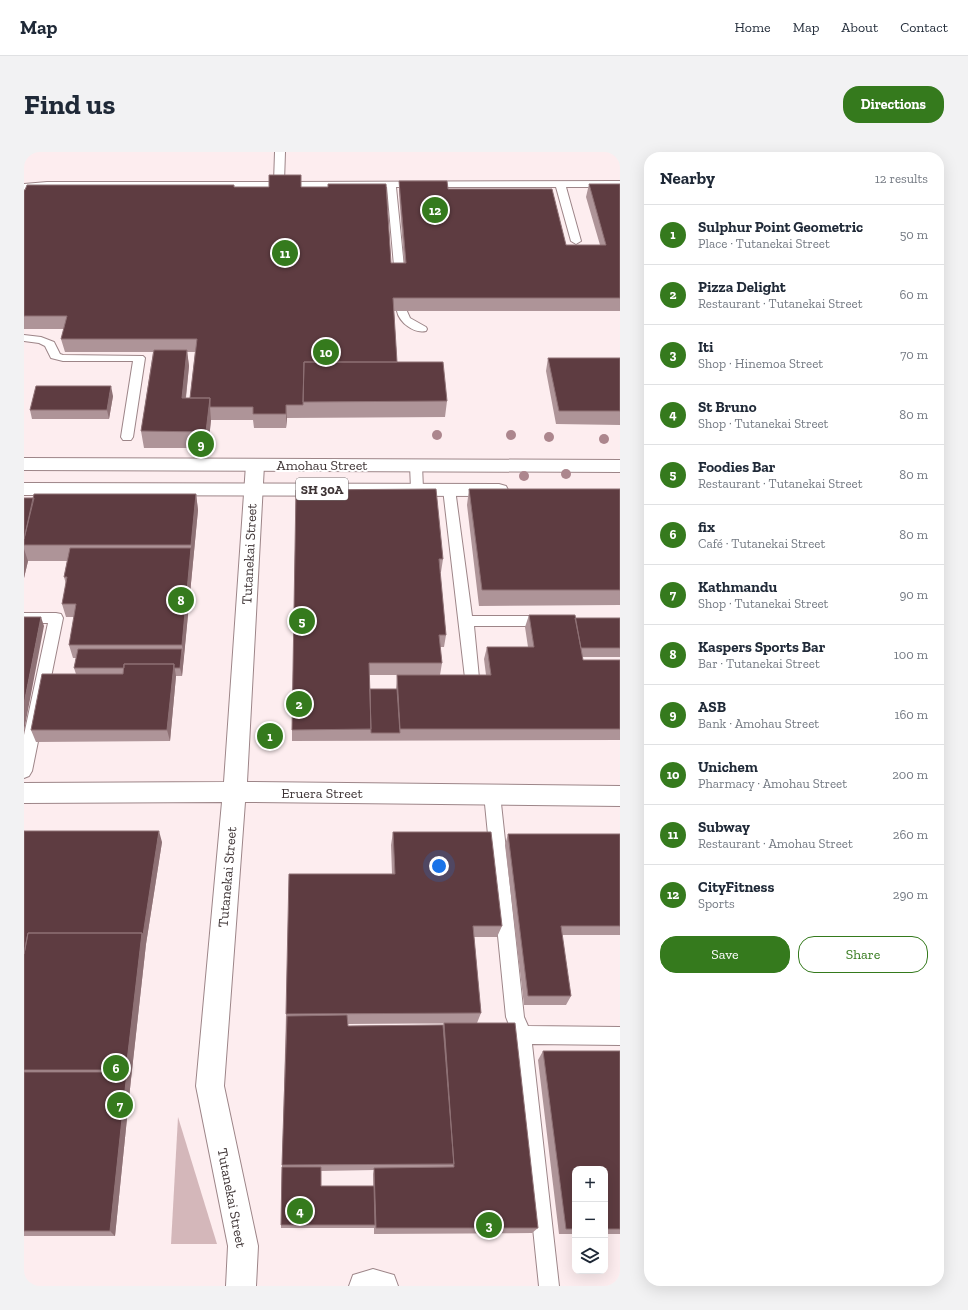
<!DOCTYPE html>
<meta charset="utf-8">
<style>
:root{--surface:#fff;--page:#f2f2f3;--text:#1f2937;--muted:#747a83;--line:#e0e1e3;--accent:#357a1d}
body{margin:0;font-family:"Zilla Slab",serif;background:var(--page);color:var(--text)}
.controls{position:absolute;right:12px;bottom:12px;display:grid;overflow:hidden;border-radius:8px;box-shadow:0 4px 16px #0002}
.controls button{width:36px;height:36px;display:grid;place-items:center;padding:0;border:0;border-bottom:1px solid var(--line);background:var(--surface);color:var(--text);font:20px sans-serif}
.you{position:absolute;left:415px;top:714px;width:14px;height:14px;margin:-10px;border:3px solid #fff;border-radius:50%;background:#1a73e8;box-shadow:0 0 0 6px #1a73e833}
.badge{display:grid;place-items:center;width:26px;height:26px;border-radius:50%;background:var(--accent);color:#fff;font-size:13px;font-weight:700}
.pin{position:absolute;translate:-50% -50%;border:2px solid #fff;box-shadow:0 1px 4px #0006}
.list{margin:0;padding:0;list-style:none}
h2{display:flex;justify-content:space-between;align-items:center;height:52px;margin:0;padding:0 16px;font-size:17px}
h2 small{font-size:13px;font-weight:400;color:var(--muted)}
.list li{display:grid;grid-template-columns:26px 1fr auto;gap:12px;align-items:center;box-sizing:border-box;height:60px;padding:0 16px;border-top:1px solid var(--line)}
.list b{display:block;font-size:15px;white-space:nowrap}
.list p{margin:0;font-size:13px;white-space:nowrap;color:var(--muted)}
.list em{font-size:13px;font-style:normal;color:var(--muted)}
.actions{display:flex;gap:8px;padding:12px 16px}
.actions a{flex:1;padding:9px 0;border:1px solid var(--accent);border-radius:16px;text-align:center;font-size:14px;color:var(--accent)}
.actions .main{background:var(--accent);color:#fff}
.icon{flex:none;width:22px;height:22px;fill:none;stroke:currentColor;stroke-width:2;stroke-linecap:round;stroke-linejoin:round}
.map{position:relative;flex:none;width:596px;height:1134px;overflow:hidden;border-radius:16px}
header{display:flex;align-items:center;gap:24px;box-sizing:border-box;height:56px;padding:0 20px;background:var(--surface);border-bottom:1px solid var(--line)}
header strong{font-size:19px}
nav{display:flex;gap:22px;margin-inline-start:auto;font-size:14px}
.intro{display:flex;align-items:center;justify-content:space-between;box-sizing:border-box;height:96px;padding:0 24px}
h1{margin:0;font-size:28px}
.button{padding:10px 18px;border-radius:16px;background:var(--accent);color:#fff;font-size:14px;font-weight:700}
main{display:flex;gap:24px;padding:0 24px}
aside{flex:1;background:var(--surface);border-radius:16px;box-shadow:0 4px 16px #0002}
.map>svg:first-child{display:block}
.green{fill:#d4b7ba}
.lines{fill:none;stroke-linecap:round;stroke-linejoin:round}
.lane-casing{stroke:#9d8588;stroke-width:2}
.street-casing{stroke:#9d8588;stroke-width:2}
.primary-casing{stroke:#9d8588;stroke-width:2}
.lane{fill:#fff;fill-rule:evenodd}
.street{fill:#fff;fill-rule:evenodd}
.primary{fill:#fff;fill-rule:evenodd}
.tree{fill:#ac868d}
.wall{fill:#ae9498;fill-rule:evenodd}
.shaded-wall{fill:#8e7175}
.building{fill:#5e3c41;stroke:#8e7175}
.labels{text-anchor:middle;stroke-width:4;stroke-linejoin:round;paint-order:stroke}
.shield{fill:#fff;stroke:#777071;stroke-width:1}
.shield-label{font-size:13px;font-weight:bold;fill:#3d3334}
.street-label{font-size:14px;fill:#3d3334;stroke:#fff}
</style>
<header>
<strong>Map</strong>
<nav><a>Home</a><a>Map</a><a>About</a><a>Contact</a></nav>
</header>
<div class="intro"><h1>Find us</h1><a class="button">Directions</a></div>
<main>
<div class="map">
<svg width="596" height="1134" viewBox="0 0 596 1134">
<rect width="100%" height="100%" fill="#fdedef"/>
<!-- green -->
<path class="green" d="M154,965L193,1092H147Z"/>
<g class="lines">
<!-- lane casing -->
<g class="lane-casing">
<path id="lane" d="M251,0H261L260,30L596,29V35H542L557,89L552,92L547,89L532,35H372L381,125L376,128L371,125L363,35L23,36L0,38V32L23,30H250Z
M378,156L382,157L386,166L402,175L403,177L402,179C390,182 375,170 373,159Z
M0,183L17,185L30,190L36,202L39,203L119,204L121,206L109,285L107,288H99L97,285L109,209H39L27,206L21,194L15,191L0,189Z
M392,309L396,310L398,313L399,337L397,340L393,341L389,340L387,337L386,313L388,310Z
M425,333L429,334L431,337L448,464H522L527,465L529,469L527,473L522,474H450L455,526L453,530L448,532L443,530L441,526L419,337L421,334Z
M0,461H32L37,462L39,466L8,619L5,624L0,626V583L24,471H0Z
M468,635L474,637L476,642L500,865L504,874L596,875V893L508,892L535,1134H515L489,883L482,865L460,642L462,637Z"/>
</g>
<!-- street casing -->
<g class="street-casing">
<path id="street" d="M231,307L237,309L240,313L223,630L596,634V654L221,650L200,934L234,1094L232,1134H202L204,1094L172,934L198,650L0,651V631L200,630L222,313L225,309Z
M349,1117L370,1123L374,1134H325L329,1123Z"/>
</g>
<!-- primary casing -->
<g class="primary-casing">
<path id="primary" d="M0,306L596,308V320L0,318Z
M0,331L475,332L482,334L484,338L482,342L475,344L0,343Z"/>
</g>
<!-- lane -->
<use href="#lane" class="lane"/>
<!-- street -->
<use href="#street" class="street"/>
<!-- primary -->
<use href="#primary" class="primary"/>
</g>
<!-- trees -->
<g class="tree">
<circle cx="413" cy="283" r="5"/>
<circle cx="487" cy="283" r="5"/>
<circle cx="525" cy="285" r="5"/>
<circle cx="580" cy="287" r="5"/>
<circle cx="542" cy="322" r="5"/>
<circle cx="500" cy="324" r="5"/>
</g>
<!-- wall -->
<path class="wall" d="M375,29L424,37L542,93H576L562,45L565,32H596V159H370L373,210L423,249L421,265L263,266L262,276H230L229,268H187L184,296H120L117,279L129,200H41L37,187L40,177H0V38L210,33V35H278L367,111H380L375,42ZM163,200H171L166,246H162L165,214Z
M524,206H596V273L532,272L522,219Z
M89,244L85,267H8L6,258Z
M445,337H596V453L455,454L443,353Z
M272,338L419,407L417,420H416L422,483L420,495H416L418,511L416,523H345L346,537H372L373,523H462L460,507L463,495H504L501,475L505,463L551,466H596V505H559V508H596V588L268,589V578Z
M172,342L174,358L158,524H152L146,589L12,590L7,578L52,522L50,516L52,506H49L45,493L50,465H42L38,452L42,432L40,425L43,409H4L0,426V346Z
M0,679L138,690L122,792L107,927L91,1084H0Z
M369,680L478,774L473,785H450L457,861L453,871L324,872V874L419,873L420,871L514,1076L508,1081L350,1082V1076H257V1073L258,1013L262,862L368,722L367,693ZM350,1018L349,1022V1034H297V1019Z
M484,682H596V783H538L547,844L542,853H500L481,693Z
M519,899H596V1082H581V1017H551V1082H535L514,908Z"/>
<!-- shaded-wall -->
<path class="shaded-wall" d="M163,198L165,214L160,262L158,246Z
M87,234L89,244L85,267L83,258Z
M186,246L187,255H186L187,268L184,296L182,280Z
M262,253L263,266L262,276Z
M172,342L174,358L160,505L158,493Z
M0,397L4,409L0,426Z
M17,465L20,474L0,579V552Z
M158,497L160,505L158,524L156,516Z
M150,512L152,524L146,589L143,578Z
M135,679L138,690L122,792L107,927L91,1084L86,1079L103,920L102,918L118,781Z"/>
<!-- building -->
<path class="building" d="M245,23H277V35H304V32H362L367,111H382L375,29H423L424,37H528L542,93H582L565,32H596V146H369L373,210H280L279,253H262V262H229V255H186V246H166L173,187H37L43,164H0V38H1L3,33H210V35H245Z
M130,198H163L158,246H186L182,280L117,279Z
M524,206H596V259H535Z
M280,210H419L423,249L279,250Z
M12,234H87L83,258H6Z
M412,337L419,407H415L422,483H415L418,511H345L347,577L268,578L272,338Z
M445,337H596V438H458Z
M10,342H172L167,393H0V387Z
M0,346H10L0,387Z
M46,396H167L158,493H45L52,452H38L43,425H40Z
M505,463H551L559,508H596V577H376L373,523H467L463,495H510Z
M0,465H17L0,552Z
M551,466H596V496H557Z
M54,497H158L156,516H150V512H100V516H50Z
M100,512H150L143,578H7L18,522H99Z
M346,537H373L376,581H347Z
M0,679H135L119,783L118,781H4L0,802Z
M369,680H467L478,774H449L457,861L262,862L265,722H371Z
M484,682H596V774H537L547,844H504Z
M4,781H118L102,918H0V802Z
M323,863L324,874L419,873L430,1012L258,1013L263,864Z
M420,871H491L514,1076H352L350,1016L430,1015Z
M519,899H596V1077H581V1017H551V1077H542Z
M0,920H103L86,1079H0Z
M258,1015H297V1034H350L351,1073H257Z"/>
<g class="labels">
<!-- shield labels -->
<rect class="shield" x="272" y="326" width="52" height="22" rx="3"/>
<g class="shield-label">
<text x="298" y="342">SH 30A</text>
</g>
<!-- street labels -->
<g class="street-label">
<text x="298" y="318">Amohau Street</text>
<text transform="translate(225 402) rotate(-87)" y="5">Tutanekai Street</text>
<text x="298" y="646">Eruera Street</text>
<text transform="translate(203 725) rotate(-85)" y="5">Tutanekai Street</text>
<text transform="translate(208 1046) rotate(79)" y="5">Tutanekai Street</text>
</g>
</g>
</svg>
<div class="controls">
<button>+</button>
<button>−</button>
<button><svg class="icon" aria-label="layers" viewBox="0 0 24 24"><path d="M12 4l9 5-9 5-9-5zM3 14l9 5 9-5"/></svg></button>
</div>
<div class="you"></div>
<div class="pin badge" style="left:246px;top:584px">1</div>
<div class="pin badge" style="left:275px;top:552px">2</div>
<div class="pin badge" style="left:465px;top:1073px">3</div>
<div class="pin badge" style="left:276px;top:1059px">4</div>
<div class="pin badge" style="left:278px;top:469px">5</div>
<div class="pin badge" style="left:92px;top:916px">6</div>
<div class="pin badge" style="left:96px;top:953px">7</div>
<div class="pin badge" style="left:157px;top:448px">8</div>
<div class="pin badge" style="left:177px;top:292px">9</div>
<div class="pin badge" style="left:302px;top:200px">10</div>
<div class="pin badge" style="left:261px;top:101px">11</div>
<div class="pin badge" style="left:411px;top:58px">12</div>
</div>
<aside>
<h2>Nearby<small>12 results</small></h2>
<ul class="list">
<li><span class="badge">1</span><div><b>Sulphur Point Geometric</b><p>Place · Tutanekai Street</p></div><em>50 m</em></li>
<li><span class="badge">2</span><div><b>Pizza Delight</b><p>Restaurant · Tutanekai Street</p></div><em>60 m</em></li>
<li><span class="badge">3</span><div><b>Iti</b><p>Shop · Hinemoa Street</p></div><em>70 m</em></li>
<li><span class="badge">4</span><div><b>St Bruno</b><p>Shop · Tutanekai Street</p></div><em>80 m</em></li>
<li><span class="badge">5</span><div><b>Foodies Bar</b><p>Restaurant · Tutanekai Street</p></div><em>80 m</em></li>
<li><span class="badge">6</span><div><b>fix</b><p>Café · Tutanekai Street</p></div><em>80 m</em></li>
<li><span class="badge">7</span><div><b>Kathmandu</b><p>Shop · Tutanekai Street</p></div><em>90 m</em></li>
<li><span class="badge">8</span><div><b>Kaspers Sports Bar</b><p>Bar · Tutanekai Street</p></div><em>100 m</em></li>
<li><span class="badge">9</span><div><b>ASB</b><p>Bank · Amohau Street</p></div><em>160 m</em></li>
<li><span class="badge">10</span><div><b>Unichem</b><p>Pharmacy · Amohau Street</p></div><em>200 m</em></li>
<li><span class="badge">11</span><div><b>Subway</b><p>Restaurant · Amohau Street</p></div><em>260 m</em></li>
<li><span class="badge">12</span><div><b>CityFitness</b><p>Sports</p></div><em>290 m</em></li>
</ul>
<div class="actions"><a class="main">Save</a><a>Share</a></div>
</aside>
</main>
